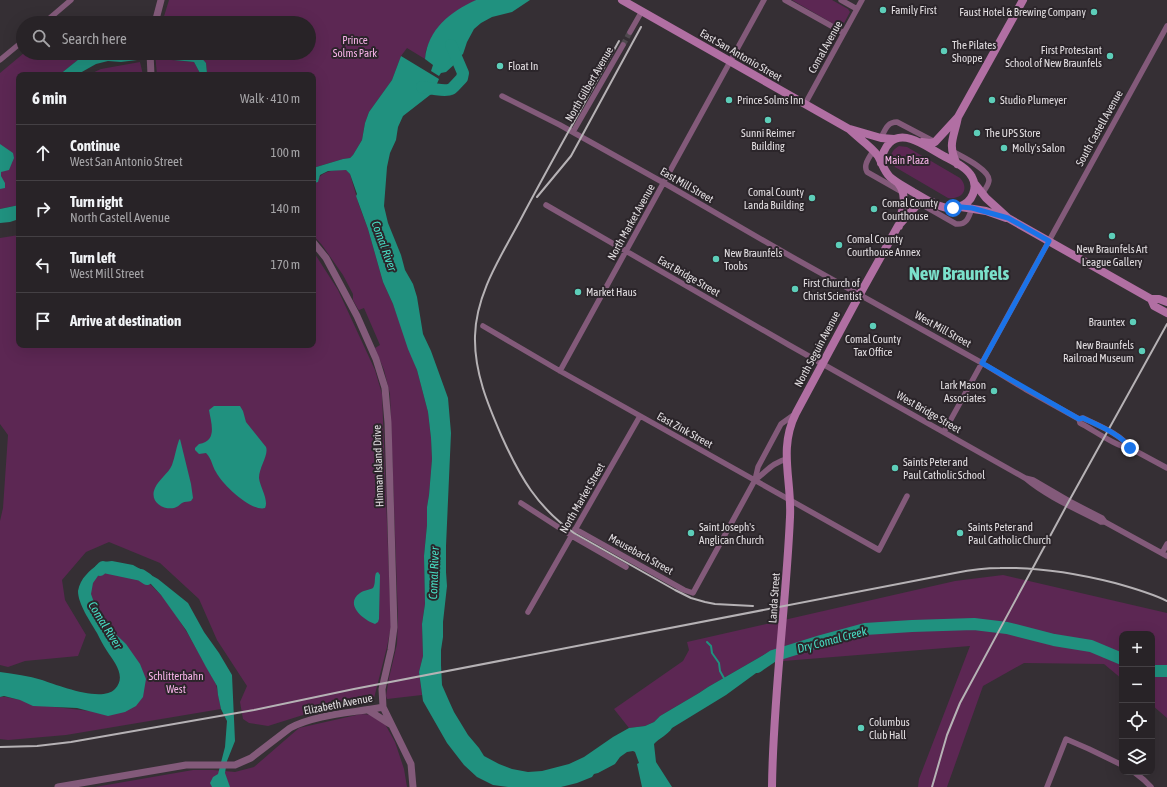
<!DOCTYPE html>
<meta charset="utf-8">
<style>
:root{--surface:#282327;--page:#302b2f;--text:#f1f3f6;--muted:#a5a4a7;--line:#444044}
body{margin:0;font-family:"Asap Condensed",sans-serif;background:var(--page);color:var(--text)}
.controls{position:absolute;right:12px;bottom:12px;display:grid;overflow:hidden;border-radius:8px;box-shadow:0 4px 16px #0002}
.controls button{width:36px;height:36px;display:grid;place-items:center;padding:0;border:0;border-bottom:1px solid var(--line);background:var(--surface);color:var(--text);font:20px sans-serif}
.stop{position:absolute;width:12px;height:12px;margin:-9px;border:3px solid #1a73e8;border-radius:50%;background:#fff}
.stop.end{background:#1a73e8;border-color:#fff;box-shadow:0 1px 4px #0008}
.list{margin:0;padding:0;list-style:none}
h2{display:flex;justify-content:space-between;align-items:center;height:52px;margin:0;padding:0 16px;font-size:17px}
h2 small{font-size:13px;font-weight:400;color:var(--muted)}
.list li{display:grid;grid-template-columns:26px 1fr auto;gap:12px;align-items:center;box-sizing:border-box;height:56px;padding:0 16px;border-top:1px solid var(--line)}
.list b{display:block;font-size:15px;white-space:nowrap}
.list p{margin:0;font-size:13px;white-space:nowrap;color:var(--muted)}
.list em{font-size:13px;font-style:normal;color:var(--muted)}
.icon{flex:none;width:22px;height:22px;fill:none;stroke:currentColor;stroke-width:2;stroke-linecap:round;stroke-linejoin:round}
.map{position:relative;flex:none;width:1167px;height:787px;overflow:hidden}
.search{position:absolute;background:var(--surface);box-shadow:0 4px 16px #0002;left:16px;top:16px;width:300px;height:44px;display:flex;align-items:center;gap:10px;box-sizing:border-box;padding:0 14px;border-radius:22px;color:var(--muted);font-size:15px}
.panel{position:absolute;background:var(--surface);box-shadow:0 4px 16px #0002;left:16px;top:72px;width:300px;height:276px;border-radius:8px}
.map>svg:first-child{display:block}
.green{fill:#5c2753}
.water{fill:#20917f}
.lines{fill:none;stroke-linecap:round;stroke-linejoin:round}
.stream{stroke:#20917f;stroke-width:2}
.river{stroke:#20917f;stroke-width:12}
.minor-tunnel{stroke:#4f494e;stroke-width:5.5;stroke-dasharray:5.5 3;stroke-linecap:butt}
.minor{stroke:#835a7a;stroke-width:5.5}
.tertiary{stroke:#835a7a;stroke-width:7}
.secondary{stroke:#b16fa3;stroke-width:8}
.rail{stroke:#b6b2b5;stroke-width:2}
.route{stroke:#1a73e8;stroke-width:5}
.poi-dot{fill:#5dceb9;stroke:#2b252a;stroke-width:1.5}
.labels{text-anchor:middle;stroke-width:4;stroke-linejoin:round;paint-order:stroke}
.poi-label{font-size:11px;fill:#e2dee1;stroke:#2b252a;text-anchor:start}
.park-label{font-size:11px;fill:#f8b4e9;stroke:#2b252a}
.street-label{font-size:11px;fill:#e2dee1;stroke:#2b252a}
.water-label{font-size:12px;font-style:italic;fill:#47ddc3;stroke:#2b252a}
.town-label{font-size:19px;font-weight:bold;fill:#7be0cb;stroke:#2b252a}
</style>
<div class="map">
<svg width="1167" height="787" viewBox="0 0 1167 787">
<rect width="100%" height="100%" fill="#352f34"/>
<!-- green -->
<path class="green" d="M169,0H476L432,36L426,50L425,59L407,48L401,56L392,80L369,112L365,123L362,140L353,155L350,158L343,159L313,168V75H209L207,73L206,63L176,53H171H309V23H162Z
M792,0H832L848,9L850,12L843,25L839,27Z
M24,53H74L79,59L59,75H19V205L0,209V73Z
M155,53H162V56L171,60L194,62L201,75H157Z
M140,62L143,75H88L101,69Z
M899,146L907,147L960,178C970,189 962,200 948,198L895,167C888,160 890,151 899,146Z
M339,170H346L350,174L359,205L368,229L383,282L393,304L417,370L428,412L431,438L432,459L429,495L427,507V525L424,556L425,604L422,624L423,656L419,672L422,695L387,699L386,696L389,678L397,644L398,618L390,394L384,370L375,348L380,345L364,308L359,310L358,309L353,300V294L343,275L322,245L313,235V181L314,183C322,173 326,171 339,170Z
M19,235V345H313V251L338,290L375,370L382,394L391,626L387,647L373,702L303,715L268,726L249,723L243,719L240,702L247,686L217,640L199,599L160,563L109,542L86,552L62,580L65,600L86,635L78,656L25,661L8,667L0,665V521L3,508L8,435L0,424V238Z
M106,570L120,571L136,575L148,582L167,601L188,634L216,684L221,709L66,735L8,740L0,739V697H6L55,707L90,711L110,712L138,700L86,593L96,574Z
M1003,575L1167,613V718L1152,705V634H1122V679L1104,664L1024,663L983,686L947,787H918L919,779L970,646L771,662L769,652L708,687L699,693L660,716L654,722L645,726L629,728L614,709L683,661L689,650L687,642L955,581Z
M361,714L374,715L385,724L395,742L404,769L407,787H95L193,770H213L235,772L254,767L299,728Z"/>
<!-- water -->
<path class="water" d="M476,0H530L512,12L492,17L481,23L474,29L467,42L463,54L457,59V62L446,72L441,73L439,76L431,71L433,65L425,59C428,29 450,12 476,0Z
M98,53H138L137,60L121,62L108,61L96,64L80,73L77,75H59L79,59Z
M162,53L198,54L206,63L207,73L209,75H201L194,62L164,59L162,55Z
M401,56L439,79L436,86L438,91L430,95L403,116L398,127L396,140L390,153L387,167L384,206L388,223L401,255L405,270L413,284L417,297L423,334L431,351L448,398L451,433L446,546V572L447,586L443,622V637L441,650V665L442,685L449,701L454,712L468,735L479,748L484,756L499,764L512,769L528,772L542,771L569,764L584,757L613,737L629,728L645,726L654,722L660,716L699,693L708,687L769,652L771,662L726,695L672,728C668,735 659,738 654,744L656,762L672,787H642L637,764L639,763L635,752L633,751L627,752L620,757L615,764L598,773L594,774L592,777L577,783L561,787H508L493,785L477,777L464,765L447,743L423,701L419,672L423,656L422,624L425,604L424,556L427,525V507L429,495L432,459L431,438L428,412L417,370L408,349L393,304L383,282L368,229L356,196L357,194L350,174L346,170L328,171L320,175L318,182L314,183L313,181V168L343,159L350,158L353,155L362,140L365,123L369,112L392,80Z
M0,144L13,153L14,158L9,170L1,172V176L5,183V188L0,189Z
M19,205V219L10,222L0,223V209Z
M214,406H240L243,411L246,422L266,447C269,455 259,467 259,478C260,487 269,500 265,508C251,512 222,484 216,472C212,466 212,459 206,453L199,454L195,450V448L199,444C218,441 211,423 209,410Z
M180,439L191,484L193,498L191,501C188,502 185,501 182,503C179,505 178,507 174,508C162,510 149,501 155,488C159,479 168,474 172,465C175,457 176,448 179,440Z
M112,561L133,565L158,579L188,603L204,632L219,653L232,675L235,741L227,761L225,773L230,787H212L210,783L213,777L218,774L225,747L227,721L221,709L218,695L217,686L206,667L186,630L161,595L150,583L126,569L106,570L100,573L93,583L91,594L97,611L105,624L126,644L140,664L146,679L143,697L136,706L125,712L108,716L77,708L33,706L20,700L4,696L0,697V672C14,674 29,676 42,680C57,685 102,703 115,689C127,676 114,662 107,651C103,645 100,639 97,633C90,621 78,604 78,591C79,585 82,579 86,575C94,566 100,562 112,561Z
M378,572L380,575L379,619L378,622L375,624C363,620 344,604 360,593C364,590 369,590 373,588C376,583 374,578 376,573Z"/>
<g class="lines">
<!-- stream -->
<path class="stream" d="M707,642L711,646L712,653L719,663L720,671L725,680"/>
<!-- river -->
<path class="river" d="M422,87C428,88 445,92 451,89C452,89 460,80 462,78L463,73L451,45
M100,570L103,567L141,575L147,579
M757,667L773,656L821,641L865,629L912,626L974,624L1007,628L1054,640L1091,646L1122,659
M1152,671H1167"/>
<!-- minor-tunnel -->
<path class="minor-tunnel" d="M623,45L630,32"/>
<!-- minor -->
<path class="minor" d="M785,0L844,33
M841,0L857,9
M44,23L71,0
M630,32L642,11
M0,60L23,41
M502,96L560,125L664,183L785,253L982,363L1025,389L1079,419L1083,418C1097,425 1121,434 1130,448L1167,468
M805,104L862,0
M573,132L623,45
M881,138C885,130 887,122 897,122L935,142
M873,151C869,158 863,165 867,172L904,193
M952,151C961,156 989,169 989,180C989,185 985,189 982,194
M921,204L956,224C967,225 969,217 972,208
M546,205L789,345L1025,478C1046,496 1076,509 1101,522H1105L1167,556
M483,326L560,371L879,550L907,496
M560,371L764,0
M1079,419L1080,423C1092,429 1118,448 1130,448
M944,432L1167,26
M1025,478L1033,480L1069,501L1102,518L1105,522
M755,480C766,472 773,462 787,459
M521,503L572,536L626,567
M575,529L684,590L693,593L755,480L758,467L781,424L795,414
M1162,553L1167,544
M528,612L640,416
M1134,772L1144,780L1151,787
M1047,787L1066,739L1089,749L1122,765"/>
<!-- tertiary -->
<path class="tertiary" d="M155,23L161,0
M150,53L151,75
M313,242L326,258L357,316L376,359L385,388L388,423L394,627L391,650L382,689L383,707
M368,710L390,724
M58,787L186,765H235L251,758L290,728C317,714 353,713 383,707L411,764L413,787"/>
<!-- secondary -->
<path class="secondary" d="M622,0L849,129C857,137 872,147 878,156C882,163 884,171 890,177C897,183 905,187 913,192C922,197 930,203 940,206C952,211 968,207 973,194C975,189 975,182 972,177C966,166 950,160 940,154C931,149 921,142 911,139C892,133 883,147 881,163
M850,129L881,138L894,139
M922,142L930,143L935,142L958,117L1023,0
M957,164C947,144 954,138 958,117
M898,183C909,197 901,210 899,226
M975,184L986,198L1008,218L1151,299H1159L1167,302
M961,207L986,211L1006,218
M1151,299L1154,306L1167,313
M772,787C773,697 786,607 790,517C792,480 778,449 796,413L860,294L898,226L916,206L920,204L932,202"/>
<!-- rail -->
<path class="rail" d="M619,41C587,98 555,155 524,213C504,252 476,291 475,336C474,372 488,405 502,437C520,477 537,507 574,533L675,590L691,598L705,602L715,604L753,606
M537,197L571,156L641,27
M0,747L37,746L71,742L254,710L354,689L955,573C970,570 985,568 1000,568C1038,567 1079,574 1115,583C1133,588 1151,593 1167,601
M932,787L947,735L960,703L1069,501L1167,324"/>
</g>
<g class="lines">
<!-- route -->
<path class="route" d="M953,208L961,207L972,208L1008,218L1049,241L982,363L1079,419L1083,418C1097,425 1121,434 1130,448"/>
</g>
<!-- markers -->
<g class="poi-dot">
<circle cx="883" cy="10" r="4"/>
<circle cx="1094" cy="12" r="4"/>
<circle cx="944" cy="51" r="4"/>
<circle cx="1110" cy="56" r="4"/>
<circle cx="500" cy="66" r="4"/>
<circle cx="729" cy="100" r="4"/>
<circle cx="992" cy="100" r="4"/>
<circle cx="768" cy="120" r="4"/>
<circle cx="977" cy="133" r="4"/>
<circle cx="1004" cy="148" r="4"/>
<circle cx="812" cy="198" r="4"/>
<circle cx="874" cy="209" r="4"/>
<circle cx="1112" cy="236" r="4"/>
<circle cx="839" cy="245" r="4"/>
<circle cx="716" cy="259" r="4"/>
<circle cx="795" cy="289" r="4"/>
<circle cx="578" cy="292" r="4"/>
<circle cx="1133" cy="322" r="4"/>
<circle cx="873" cy="326" r="4"/>
<circle cx="1142" cy="351" r="4"/>
<circle cx="994" cy="391" r="4"/>
<circle cx="895" cy="468" r="4"/>
<circle cx="691" cy="533" r="4"/>
<circle cx="960" cy="533" r="4"/>
<circle cx="861" cy="728" r="4"/>
</g>
<g class="labels">
<!-- poi labels -->
<g class="poi-label">
<text x="891" y="14">Family First</text>
<text x="1086" y="16" text-anchor="end">Faust Hotel &amp; Brewing Company</text>
<text x="952" y="49">The Pilates<tspan x="952" dy="13">Shoppe</tspan></text>
<text x="1102" y="54" text-anchor="end">First Protestant<tspan x="1102" dy="13">School of New Braunfels</tspan></text>
<text x="508" y="70">Float In</text>
<text x="737" y="104">Prince Solms Inn</text>
<text x="1000" y="104">Studio Plumeyer</text>
<text x="768" y="137" text-anchor="middle">Sunni Reimer<tspan x="768" dy="13">Building</tspan></text>
<text x="985" y="137">The UPS Store</text>
<text x="1012" y="152">Molly's Salon</text>
<text x="804" y="196" text-anchor="end">Comal County<tspan x="804" dy="13">Landa Building</tspan></text>
<text x="882" y="207">Comal County<tspan x="882" dy="13">Courthouse</tspan></text>
<text x="847" y="243">Comal County<tspan x="847" dy="13">Courthouse Annex</tspan></text>
<text x="1112" y="253" text-anchor="middle">New Braunfels Art<tspan x="1112" dy="13">League Gallery</tspan></text>
<text x="724" y="257">New Braunfels<tspan x="724" dy="13">Toobs</tspan></text>
<text x="803" y="287">First Church of<tspan x="803" dy="13">Christ Scientist</tspan></text>
<text x="586" y="296">Market Haus</text>
<text x="1125" y="326" text-anchor="end">Brauntex</text>
<text x="873" y="343" text-anchor="middle">Comal County<tspan x="873" dy="13">Tax Office</tspan></text>
<text x="1134" y="349" text-anchor="end">New Braunfels<tspan x="1134" dy="13">Railroad Museum</tspan></text>
<text x="986" y="389" text-anchor="end">Lark Mason<tspan x="986" dy="13">Associates</tspan></text>
<text x="903" y="466">Saints Peter and<tspan x="903" dy="13">Paul Catholic School</tspan></text>
<text x="699" y="531">Saint Joseph's<tspan x="699" dy="13">Anglican Church</tspan></text>
<text x="968" y="531">Saints Peter and<tspan x="968" dy="13">Paul Catholic Church</tspan></text>
<text x="869" y="726">Columbus<tspan x="869" dy="13">Club Hall</tspan></text>
</g>
<!-- park labels -->
<g class="park-label">
<text x="355" y="44">Prince<tspan x="355" dy="13">Solms Park</tspan></text>
<text x="907" y="164">Main Plaza</text>
<text x="176" y="680">Schlitterbahn<tspan x="176" dy="13">West</tspan></text>
</g>
<!-- street labels -->
<g class="street-label">
<text transform="translate(825 47) rotate(-61)" y="4">Comal Avenue</text>
<text transform="translate(741 55) rotate(30)" y="4">East San Antonio Street</text>
<text transform="translate(589 84) rotate(-60)" y="4">North Gilbert Avenue</text>
<text transform="translate(1099 128) rotate(-61)" y="4">South Castell Avenue</text>
<text transform="translate(687 185) rotate(30)" y="4">East Mill Street</text>
<text transform="translate(631 222) rotate(-61)" y="4">North Market Avenue</text>
<text transform="translate(689 276) rotate(30)" y="4">East Bridge Street</text>
<text transform="translate(943 329) rotate(29)" y="4">West Mill Street</text>
<text transform="translate(817 349) rotate(-62)" y="4">North Seguin Avenue</text>
<text transform="translate(929 412) rotate(30)" y="4">West Bridge Street</text>
<text transform="translate(685 430) rotate(29)" y="4">East Zink Street</text>
<text transform="translate(378 466) rotate(-92)" y="4">Hinman Island Drive</text>
<text transform="translate(582 498) rotate(-60)" y="4">North Market Street</text>
<text transform="translate(641 554) rotate(29)" y="4">Meusebach Street</text>
<text transform="translate(774 598) rotate(-86)" y="4">Landa Street</text>
<text transform="translate(338 704) rotate(-11)" y="4">Elizabeth Avenue</text>
</g>
<!-- water labels -->
<g class="water-label">
<text transform="translate(384 246) rotate(70)" y="4">Comal River</text>
<text transform="translate(434 573) rotate(-88)" y="4">Comal River</text>
<text transform="translate(105 625) rotate(58)" y="4">Comal River</text>
<text transform="translate(832 640) rotate(-15)" y="4">Dry Comal Creek</text>
</g>
<!-- town labels -->
<g class="town-label">
<text x="959" y="280">New Braunfels</text>
</g>
</g>
</svg>
<div class="controls">
<button>+</button>
<button>−</button>
<button><svg class="icon" aria-label="locate" viewBox="0 0 24 24"><circle cx="12" cy="12" r="6"/><path d="M12 2v4M12 18v4M2 12h4M18 12h4"/></svg></button>
<button><svg class="icon" aria-label="layers" viewBox="0 0 24 24"><path d="M12 4l9 5-9 5-9-5zM3 14l9 5 9-5"/></svg></button>
</div>
<div class="stop" style="left:953px;top:208px"></div>
<div class="stop end" style="left:1130px;top:448px"></div>
<div class="search"><svg class="icon" aria-label="search" viewBox="0 0 24 24"><circle cx="10" cy="10" r="6"/><path d="M15 15l6 6"/></svg>Search here</div>
<section class="panel">
<h2>6 min<small>Walk · 410 m</small></h2>
<ul class="list">
<li><svg class="icon" aria-label="ahead" viewBox="0 0 24 24"><path d="M12 20V5M6 11l6-6 6 6"/></svg><div><b>Continue</b><p>West San Antonio Street</p></div><em>100 m</em></li>
<li><svg class="icon" aria-label="right" viewBox="0 0 24 24"><path d="M7 20v-9h11M14 6l5 5-5 5"/></svg><div><b>Turn right</b><p>North Castell Avenue</p></div><em>140 m</em></li>
<li><svg class="icon" aria-label="left" viewBox="0 0 24 24"><path d="M17 20v-9H6M10 6l-5 5 5 5"/></svg><div><b>Turn left</b><p>West Mill Street</p></div><em>170 m</em></li>
<li><svg class="icon" aria-label="arrive" viewBox="0 0 24 24"><path d="M6 21V4h12l-3 4 3 4H6"/></svg><div><b>Arrive at destination</b></div></li>
</ul>
</section>
</div>
